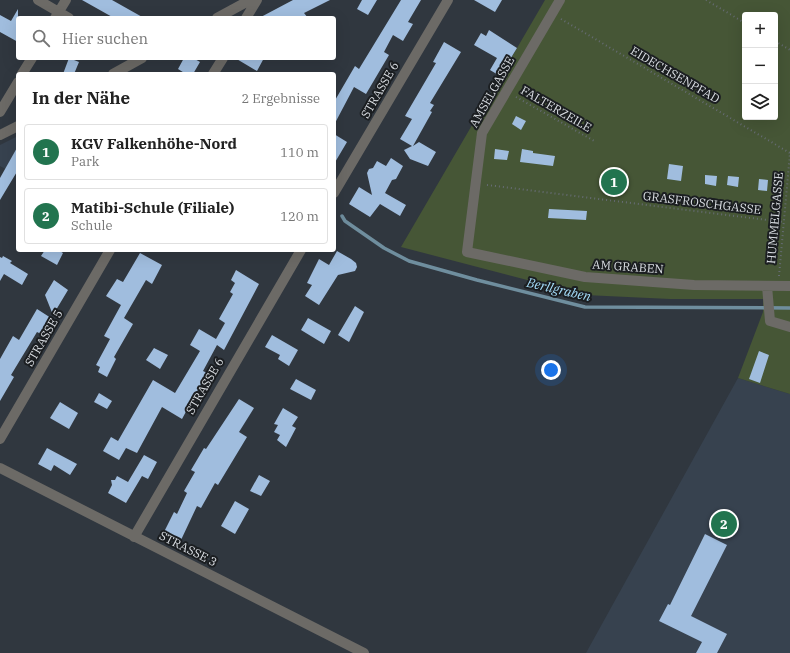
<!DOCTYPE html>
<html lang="de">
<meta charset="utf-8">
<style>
:root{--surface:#fff;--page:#f6f6f6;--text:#222;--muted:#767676;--line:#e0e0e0;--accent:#22744f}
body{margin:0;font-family:"IBM Plex Serif",serif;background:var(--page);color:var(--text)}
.controls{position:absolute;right:12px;top:12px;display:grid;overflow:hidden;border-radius:4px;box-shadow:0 4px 16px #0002}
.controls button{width:36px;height:36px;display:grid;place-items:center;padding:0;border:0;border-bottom:1px solid var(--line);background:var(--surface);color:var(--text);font:20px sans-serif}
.you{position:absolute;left:551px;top:370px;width:14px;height:14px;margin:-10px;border:3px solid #fff;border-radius:50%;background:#1a73e8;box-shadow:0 0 0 6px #1a73e833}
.badge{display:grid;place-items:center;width:26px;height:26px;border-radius:50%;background:var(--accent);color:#fff;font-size:13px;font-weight:700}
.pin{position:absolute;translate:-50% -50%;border:2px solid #fff;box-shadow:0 1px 4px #0006}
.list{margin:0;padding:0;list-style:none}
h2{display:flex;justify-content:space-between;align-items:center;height:52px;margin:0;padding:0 16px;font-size:17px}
h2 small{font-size:13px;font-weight:400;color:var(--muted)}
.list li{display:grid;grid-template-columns:26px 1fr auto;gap:12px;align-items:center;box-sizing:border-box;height:56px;margin:0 8px 8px;padding:0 8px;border:1px solid var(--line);border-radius:4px}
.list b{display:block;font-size:15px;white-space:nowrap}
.list p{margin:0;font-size:13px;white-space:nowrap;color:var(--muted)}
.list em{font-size:13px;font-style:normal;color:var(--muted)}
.icon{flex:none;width:22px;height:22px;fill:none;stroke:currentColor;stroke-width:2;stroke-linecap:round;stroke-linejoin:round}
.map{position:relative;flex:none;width:790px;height:653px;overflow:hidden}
.search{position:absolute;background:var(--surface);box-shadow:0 4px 16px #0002;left:16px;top:16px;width:320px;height:44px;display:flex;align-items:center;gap:10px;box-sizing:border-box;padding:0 14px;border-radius:4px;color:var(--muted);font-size:15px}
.panel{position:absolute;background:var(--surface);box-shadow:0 4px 16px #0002;left:16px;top:72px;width:320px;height:180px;border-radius:4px}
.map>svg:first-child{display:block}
.built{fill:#37424f}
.green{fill:#465636;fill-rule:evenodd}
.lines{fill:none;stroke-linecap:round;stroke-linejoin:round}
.stream{stroke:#6f8e9e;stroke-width:3.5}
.building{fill:#a0bdde}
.path{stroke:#666c73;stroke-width:2;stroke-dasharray:1 3;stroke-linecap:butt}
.minor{stroke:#6c6a66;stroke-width:10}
.labels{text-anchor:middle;stroke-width:4;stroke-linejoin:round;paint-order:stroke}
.street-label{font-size:12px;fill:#dadee3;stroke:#1b1e21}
.water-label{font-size:13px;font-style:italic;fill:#a5ddfa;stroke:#1b1e21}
</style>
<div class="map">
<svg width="790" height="653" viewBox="0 0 790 653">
<rect width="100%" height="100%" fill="#30373f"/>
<!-- built -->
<path class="built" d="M16,137L18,138V176L0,166V145Z
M738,378L790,394V653H586Z"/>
<!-- green -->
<path class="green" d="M545,0H790V394L738,378L763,312V299H670L585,295L401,247ZM745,15H775V117H745Z"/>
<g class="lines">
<!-- stream -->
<path class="stream" d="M342,216L345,221L384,248L409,261L477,280L585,307L790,308"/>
</g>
<!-- building -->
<path class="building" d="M82,0H112L144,18H114Z
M293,0H330L304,13L308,18H259Z
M362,0H377L368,15L357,9Z
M401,0H421L408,22L413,24L403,41L393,35L384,52L389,55L366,94L354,87L334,125V102L355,66L359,69Z
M474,0H502L495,12Z
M18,9V42L0,32V15L11,21Z
M489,30L517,48L500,76L490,70L497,58L474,45L481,33L486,36Z
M444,42L461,52L430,103L434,105L430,111L432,112L413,146L419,142L436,152L428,166L410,159L404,150L412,146L400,139L412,119L405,116L436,63L433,62Z
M69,58L79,62L74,74H63Z
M184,58H193L200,62L193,74H186L178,69Z
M235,58H264L257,71Z
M516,116L526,121L521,130L512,124Z
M334,134L347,142L334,164Z
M18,146V170L0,200V178Z
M495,149L509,151L507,160L494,159Z
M522,149L533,151V153L555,156L553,166L520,162Z
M391,158L403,166L396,179L392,180L385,193L406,205L400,216L380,204L370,217L349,204L359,187L372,195L367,173L369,169L373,168L377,161L386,166Z
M669,164L683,166L681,181L667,179Z
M705,175L717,176L716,186L705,184Z
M728,176L739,177L738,187L727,185Z
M759,179L768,180L767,191L758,190Z
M549,209L587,211L586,220L548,218Z
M45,250H58L63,253L57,265L41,256Z
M337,251L351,259L356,263L357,267L355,271L338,275L319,305L305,296L312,285L307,283L319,259L329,265Z
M140,253L162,265L152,284L146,280L124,318L133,324L114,357L116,359L107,377L98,372L100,367L96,365L110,339L104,336L121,305L106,296L117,279L123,282Z
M3,256L12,261L10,263L28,274L22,285L4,274L0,281V257L2,258Z
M236,270L259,284L224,350L217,345L203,371L207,373L182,419L162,407L137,453L126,448L119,460L103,451L111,437L118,441L153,380L175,393L200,351L190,345L199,329L216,339L225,323L219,319L233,294L230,292L235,283L231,280Z
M54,280L68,290L53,315L45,295Z
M355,306L364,312L349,342L338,335Z
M37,309L51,318L41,334L37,332L11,375L14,377L0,401V359L13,336L19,340Z
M308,318L331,331L324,344L301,330Z
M272,335L298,350L289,366L278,359L280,355L265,347Z
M154,348L168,355L160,369L146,360Z
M759,351L769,355L760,383L749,379Z
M296,379L316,390L311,400L290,389Z
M99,393L112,401L107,409L94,402Z
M239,399L254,408L239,432L247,437L218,485L215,483L201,508L197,506L181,540L164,532L174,512L177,514L187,493L184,491L195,472L191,470L204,448L206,449Z
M60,402L78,413L69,429L50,418Z
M283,408L298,417L292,426L296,428L286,447L277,440L280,435L274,432L278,425L274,424Z
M47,448L77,464L70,475L54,465L51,471L38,464Z
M144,455L157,462L148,479L142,476L126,503L108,493L112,485L111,480H115L117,476L128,482Z
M259,475L270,481L261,496L250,491Z
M235,501L249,509L235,534L221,526Z
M705,534L727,545L691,616L727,634L717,653H696L702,642L659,621L668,604L670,605Z"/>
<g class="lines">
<!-- path -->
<path class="path" d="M706,0L745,23
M561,19L790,153
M775,41L790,50
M516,97L596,142
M487,185L783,222
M779,276L790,153"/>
<!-- minor -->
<path class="minor" d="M38,0L69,18
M560,0L482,133L467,252L585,277L694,285L790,286
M55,18L66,0
M217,18L250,0
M246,18L257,0
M22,74L32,58
M113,74L142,58
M213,74L223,58
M0,112L18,82
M0,135L18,126
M334,193L448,0
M767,286L770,321L790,327
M0,439L110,250
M0,468L364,653
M134,537L301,250"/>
</g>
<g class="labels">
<!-- street labels -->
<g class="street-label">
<text transform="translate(675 75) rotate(30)" y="4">EIDECHSENPFAD</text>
<text transform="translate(380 90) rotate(-60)" y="4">STRASSE 6</text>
<text transform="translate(492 92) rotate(-61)" y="4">AMSELGASSE</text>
<text transform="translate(556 109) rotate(30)" y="4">FALTERZEILE</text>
<text transform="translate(702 203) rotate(7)" y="4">GRASFROSCHGASSE</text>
<text transform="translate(775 218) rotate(-85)" y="4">HUMMELGASSE</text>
<text transform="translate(628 267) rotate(4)" y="4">AM GRABEN</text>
<text transform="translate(44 338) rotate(-60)" y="4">STRASSE 5</text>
<text transform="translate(205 386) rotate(-60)" y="4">STRASSE 6</text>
<text transform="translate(188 549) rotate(27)" y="4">STRASSE 3</text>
</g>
<!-- water labels -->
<g class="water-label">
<text transform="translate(559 289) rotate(13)" y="5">Berllgraben</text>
</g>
</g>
</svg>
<div class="controls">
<button>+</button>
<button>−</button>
<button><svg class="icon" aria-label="layers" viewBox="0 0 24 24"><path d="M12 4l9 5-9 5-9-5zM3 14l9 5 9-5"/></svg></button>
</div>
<div class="you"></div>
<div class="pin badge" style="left:614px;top:182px">1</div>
<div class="pin badge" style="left:724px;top:524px">2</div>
<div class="search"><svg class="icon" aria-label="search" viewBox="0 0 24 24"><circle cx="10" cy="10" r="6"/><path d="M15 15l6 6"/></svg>Hier suchen</div>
<section class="panel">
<h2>In der Nähe<small>2 Ergebnisse</small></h2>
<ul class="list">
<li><span class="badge">1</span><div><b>KGV Falkenhöhe-Nord</b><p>Park</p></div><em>110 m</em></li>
<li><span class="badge">2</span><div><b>Matibi-Schule (Filiale)</b><p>Schule</p></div><em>120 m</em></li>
</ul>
</section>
</div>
